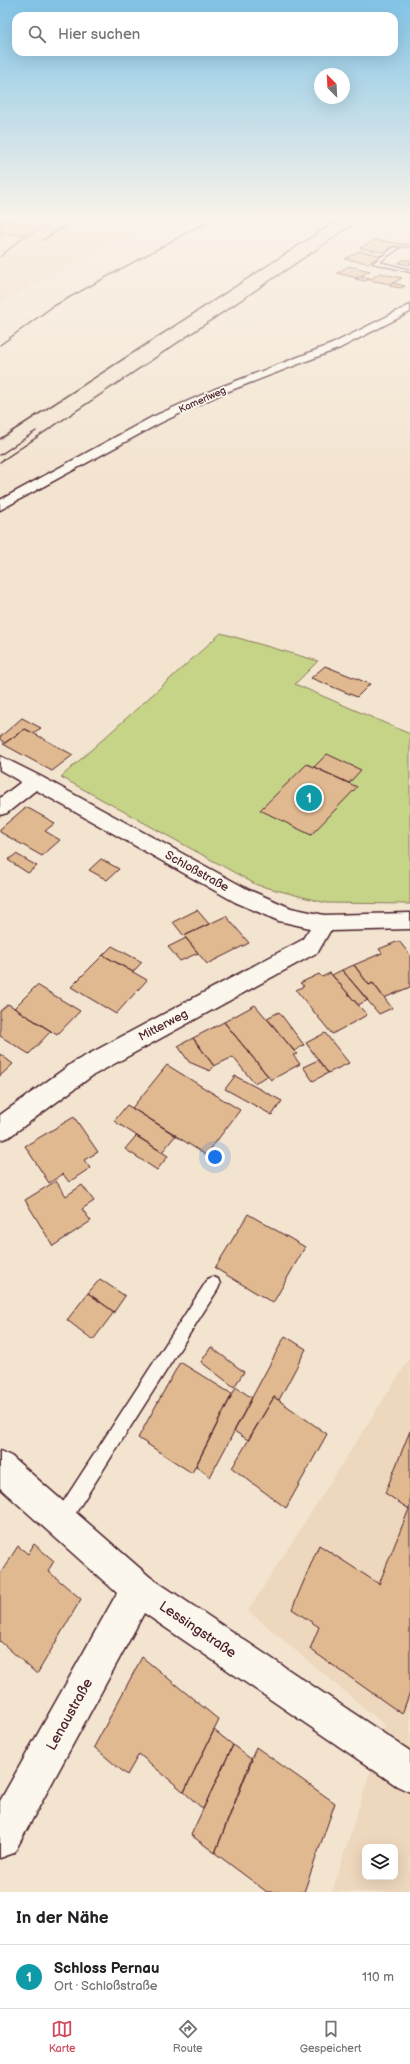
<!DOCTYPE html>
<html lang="de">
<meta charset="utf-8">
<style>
:root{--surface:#fff;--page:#f6f6f6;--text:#202124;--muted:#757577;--line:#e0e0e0;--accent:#d1495b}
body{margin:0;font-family:"Balsamiq Sans",sans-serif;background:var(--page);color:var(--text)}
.controls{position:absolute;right:12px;bottom:12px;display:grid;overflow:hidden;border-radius:8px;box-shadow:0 4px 16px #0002}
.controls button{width:36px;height:36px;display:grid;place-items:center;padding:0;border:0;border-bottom:1px solid var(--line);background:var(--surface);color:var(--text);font:20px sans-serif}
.compass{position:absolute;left:314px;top:68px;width:36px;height:36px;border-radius:50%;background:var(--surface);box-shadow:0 4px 16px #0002;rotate:336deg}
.you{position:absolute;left:215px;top:1157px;width:14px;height:14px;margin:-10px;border:3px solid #fff;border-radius:50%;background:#1a73e8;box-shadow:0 0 0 6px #1a73e833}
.badge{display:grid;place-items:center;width:26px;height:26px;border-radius:50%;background:var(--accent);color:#fff;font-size:13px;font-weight:700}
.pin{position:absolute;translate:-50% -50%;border:2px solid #fff;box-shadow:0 1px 4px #0006}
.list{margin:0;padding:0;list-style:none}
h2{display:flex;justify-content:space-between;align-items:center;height:52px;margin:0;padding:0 16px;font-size:17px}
h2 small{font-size:13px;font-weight:400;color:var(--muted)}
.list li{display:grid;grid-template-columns:26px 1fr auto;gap:12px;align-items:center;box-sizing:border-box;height:64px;padding:0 16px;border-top:1px solid var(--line)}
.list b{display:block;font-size:15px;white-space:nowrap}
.list p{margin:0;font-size:13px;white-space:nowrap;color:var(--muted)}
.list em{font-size:13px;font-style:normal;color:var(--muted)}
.icon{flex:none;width:22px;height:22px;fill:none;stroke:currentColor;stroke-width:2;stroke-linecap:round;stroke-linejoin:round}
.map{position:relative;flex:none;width:410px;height:1892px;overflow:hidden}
.search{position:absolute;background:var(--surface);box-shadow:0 4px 16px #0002;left:12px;right:12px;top:12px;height:44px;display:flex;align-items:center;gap:10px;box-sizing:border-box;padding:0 14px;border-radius:12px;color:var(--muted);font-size:15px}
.sheet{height:116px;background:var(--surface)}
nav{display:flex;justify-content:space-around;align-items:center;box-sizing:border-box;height:56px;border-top:1px solid var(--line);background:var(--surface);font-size:11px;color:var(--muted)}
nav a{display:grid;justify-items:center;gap:2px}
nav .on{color:var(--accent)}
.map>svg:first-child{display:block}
.built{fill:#edd7bd;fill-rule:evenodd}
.green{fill:#c6d488;stroke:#887a5a}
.building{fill:#e0b990;stroke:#4a1f2b}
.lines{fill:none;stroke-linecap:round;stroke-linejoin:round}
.lane-casing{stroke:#4a1f2b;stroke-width:3}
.street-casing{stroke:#4a1f2b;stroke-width:3}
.lane{fill:#fbf7ec;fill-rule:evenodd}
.street{fill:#fbf7ec;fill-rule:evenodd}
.rail{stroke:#4a1f2b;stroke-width:1.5}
.labels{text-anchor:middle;stroke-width:3.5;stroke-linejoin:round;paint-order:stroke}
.far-street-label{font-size:10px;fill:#4a1f2b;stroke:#fbf7ec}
.street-label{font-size:12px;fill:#4a1f2b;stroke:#fbf7ec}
.near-street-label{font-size:14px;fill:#4a1f2b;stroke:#fbf7ec}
</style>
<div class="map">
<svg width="410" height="1892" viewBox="0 0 410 1892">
<rect width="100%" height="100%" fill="#f3e4d0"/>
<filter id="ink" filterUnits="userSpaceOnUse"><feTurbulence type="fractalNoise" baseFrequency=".025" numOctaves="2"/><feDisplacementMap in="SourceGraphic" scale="8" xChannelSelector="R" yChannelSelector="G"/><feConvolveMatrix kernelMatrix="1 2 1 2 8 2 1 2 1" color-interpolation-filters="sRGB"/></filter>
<g filter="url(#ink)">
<!-- built -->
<path class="built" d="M0,219H161L0,302V255L16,239L0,238Z
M410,1358V1892H332L385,1725L248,1611ZM365,1847H395V1877H365Z"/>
<!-- green -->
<path class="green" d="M221,633L318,661L295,684L410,734V904L326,903L257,885L61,777Z"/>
<!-- building -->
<path class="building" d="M0,219H50L31,235L0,233Z
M375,240L410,245V248L394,246L382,252L360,248Z
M359,251L365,252L382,256L368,263L345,259Z
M403,260H410V265L398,263Z
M349,266L370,271L357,278L337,273Z
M380,273L402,278L391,284L369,280Z
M360,276L370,278L366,281L355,279Z
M393,283L405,286L401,288L389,286Z
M325,666L370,684L357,697L311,678Z
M22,718L41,728L33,733L25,729L5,743L0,739V737Z
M25,729L33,733L73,755L52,771L3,744Z
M327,754L361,770L349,783L314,767Z
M307,764L357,787L311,835L260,810Z
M26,807L55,823L45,831L60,840L42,856L0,832V829Z
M16,854L37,866L28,873L8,860Z
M101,859L119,869L107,880L89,870Z
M197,910L209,924L184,936L173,922Z
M226,916L249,943L207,964L184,936Z
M186,938L198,953L180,961L168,947Z
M399,941L410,955V987L384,998L373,983L369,985L354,965L382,953L379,949Z
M112,946L142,962L133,972L103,955Z
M103,955L147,980L116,1014L71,987Z
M354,965L369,985L373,983L392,1008L379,1014L342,970Z
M342,970L368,1000L358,1005L332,975Z
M330,973L367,1015L332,1034L296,990L304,986L300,983L319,974L322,977Z
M37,985L80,1011L57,1035L14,1008Z
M8,1004L51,1031L29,1054L0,1036V1011Z
M255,1005L297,1054L293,1055L300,1064L271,1080L224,1022Z
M279,1012L304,1045L294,1051L267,1018Z
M224,1022L268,1076L254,1083L233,1057L214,1066L193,1038Z
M325,1033L349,1063L328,1073L306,1043Z
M193,1038L214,1066L210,1071L189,1062L178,1046Z
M0,1054L13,1064L0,1076Z
M318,1060L328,1073L313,1081L303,1067Z
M167,1065L240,1110L206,1155L132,1108Z
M235,1076L282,1101L272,1115L225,1089Z
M127,1105L176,1135L162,1152L114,1121Z
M74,1117L98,1152L84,1160L90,1168L69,1182L63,1174L49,1183L25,1146Z
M136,1136L168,1156L157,1170L125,1149Z
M56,1181L66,1196L82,1185L94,1201L82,1209L91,1221L53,1246L25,1200Z
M248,1214L305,1247L273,1303L215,1268Z
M100,1279L125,1296L114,1312L88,1293Z
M88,1293L114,1312L93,1340L67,1320Z
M285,1336L306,1349L279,1400L274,1397L248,1440L234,1431Z
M211,1347L244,1372L234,1387L201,1362Z
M180,1362L232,1394L192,1473L138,1438Z
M236,1387L252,1398L210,1477L196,1466Z
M274,1397L327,1434L286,1508L232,1468Z
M410,1431V1692L402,1714L310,1649L319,1627L292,1609L319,1545L379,1584L409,1509L385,1493Z
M34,1544L54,1561L48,1571L81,1599L37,1674L0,1641V1574L18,1546L28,1554Z
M142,1657L219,1720L184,1792L139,1754L127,1775L94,1747Z
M214,1730L233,1745L203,1809L184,1792Z
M233,1745L252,1760L215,1853L191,1835Z
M256,1747L335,1803L304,1892H267L215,1853Z"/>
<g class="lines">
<!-- lane casing -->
<g class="lane-casing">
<path id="lane" d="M395,247L399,248L379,262L410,270V272L373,263Z
M213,1277L218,1279L220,1284L218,1289L68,1525L62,1527L56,1525L54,1519L56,1513L208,1279Z"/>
</g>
<!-- street casing -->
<g class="street-casing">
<path id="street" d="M410,305V312L340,348L221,394L160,423L0,510V500L152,417L213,390L332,344Z
M0,756L42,777L249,890L291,908L324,915L410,913V929L330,931L318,952L92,1076L9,1137L0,1140V1115L74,1062L302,940L310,928L279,921L235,902L36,790L7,813L0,815V798L21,782L0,770Z
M0,1451L11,1456L150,1577L410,1751V1792L397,1786L144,1613L14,1853L0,1858V1801L117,1593L0,1488Z"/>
</g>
<!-- lane -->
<use href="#lane" class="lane"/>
<!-- street -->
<use href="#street" class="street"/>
<!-- rail -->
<path class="rail" d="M43,240L76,219
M0,257L26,235
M0,345L52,307L212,219
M0,439L339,219
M0,455L36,431
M0,462L362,219"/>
</g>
</g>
<!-- sky -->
<linearGradient id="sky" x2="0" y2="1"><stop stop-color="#82c4e6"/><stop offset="0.45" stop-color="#faf3ea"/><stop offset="1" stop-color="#faf3ea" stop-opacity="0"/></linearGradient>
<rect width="410" height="484" fill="url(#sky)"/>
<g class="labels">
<!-- far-street labels -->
<g class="far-street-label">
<text transform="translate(202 399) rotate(-24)" y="4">Kamerlweg</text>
</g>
<!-- street labels -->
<g class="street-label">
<text transform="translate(197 871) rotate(29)" y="4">Schloßstraße</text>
<text transform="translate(163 1025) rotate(-28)" y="4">Mitterweg</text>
</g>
<!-- near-street labels -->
<g class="near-street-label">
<text transform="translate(198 1629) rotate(34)" y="5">Lessingstraße</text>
<text transform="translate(69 1714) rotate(-61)" y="5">Lenaustraße</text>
</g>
</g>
</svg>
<div class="controls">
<button><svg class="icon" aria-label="layers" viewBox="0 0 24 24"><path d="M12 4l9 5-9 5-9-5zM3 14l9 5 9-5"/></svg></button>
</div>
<svg class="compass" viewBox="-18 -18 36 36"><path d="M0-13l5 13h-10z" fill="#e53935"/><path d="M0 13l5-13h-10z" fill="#757577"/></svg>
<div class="you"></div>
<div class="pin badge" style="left:309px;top:798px;background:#0f9aa8">1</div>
<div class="search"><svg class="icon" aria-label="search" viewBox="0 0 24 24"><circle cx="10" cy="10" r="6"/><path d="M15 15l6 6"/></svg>Hier suchen</div>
</div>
<section class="sheet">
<h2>In der Nähe<small></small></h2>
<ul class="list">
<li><span class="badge" style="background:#0f9aa8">1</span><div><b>Schloss Pernau</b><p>Ort · Schloßstraße</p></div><em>110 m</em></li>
</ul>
</section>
<nav>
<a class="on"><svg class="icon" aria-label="map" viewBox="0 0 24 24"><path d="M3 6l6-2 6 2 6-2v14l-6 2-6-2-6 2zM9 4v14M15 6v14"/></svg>Karte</a>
<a><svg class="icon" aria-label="directions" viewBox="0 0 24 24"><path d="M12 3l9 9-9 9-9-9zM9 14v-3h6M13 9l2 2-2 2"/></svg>Route</a>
<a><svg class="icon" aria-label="saved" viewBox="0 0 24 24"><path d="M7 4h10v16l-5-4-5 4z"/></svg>Gespeichert</a>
</nav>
